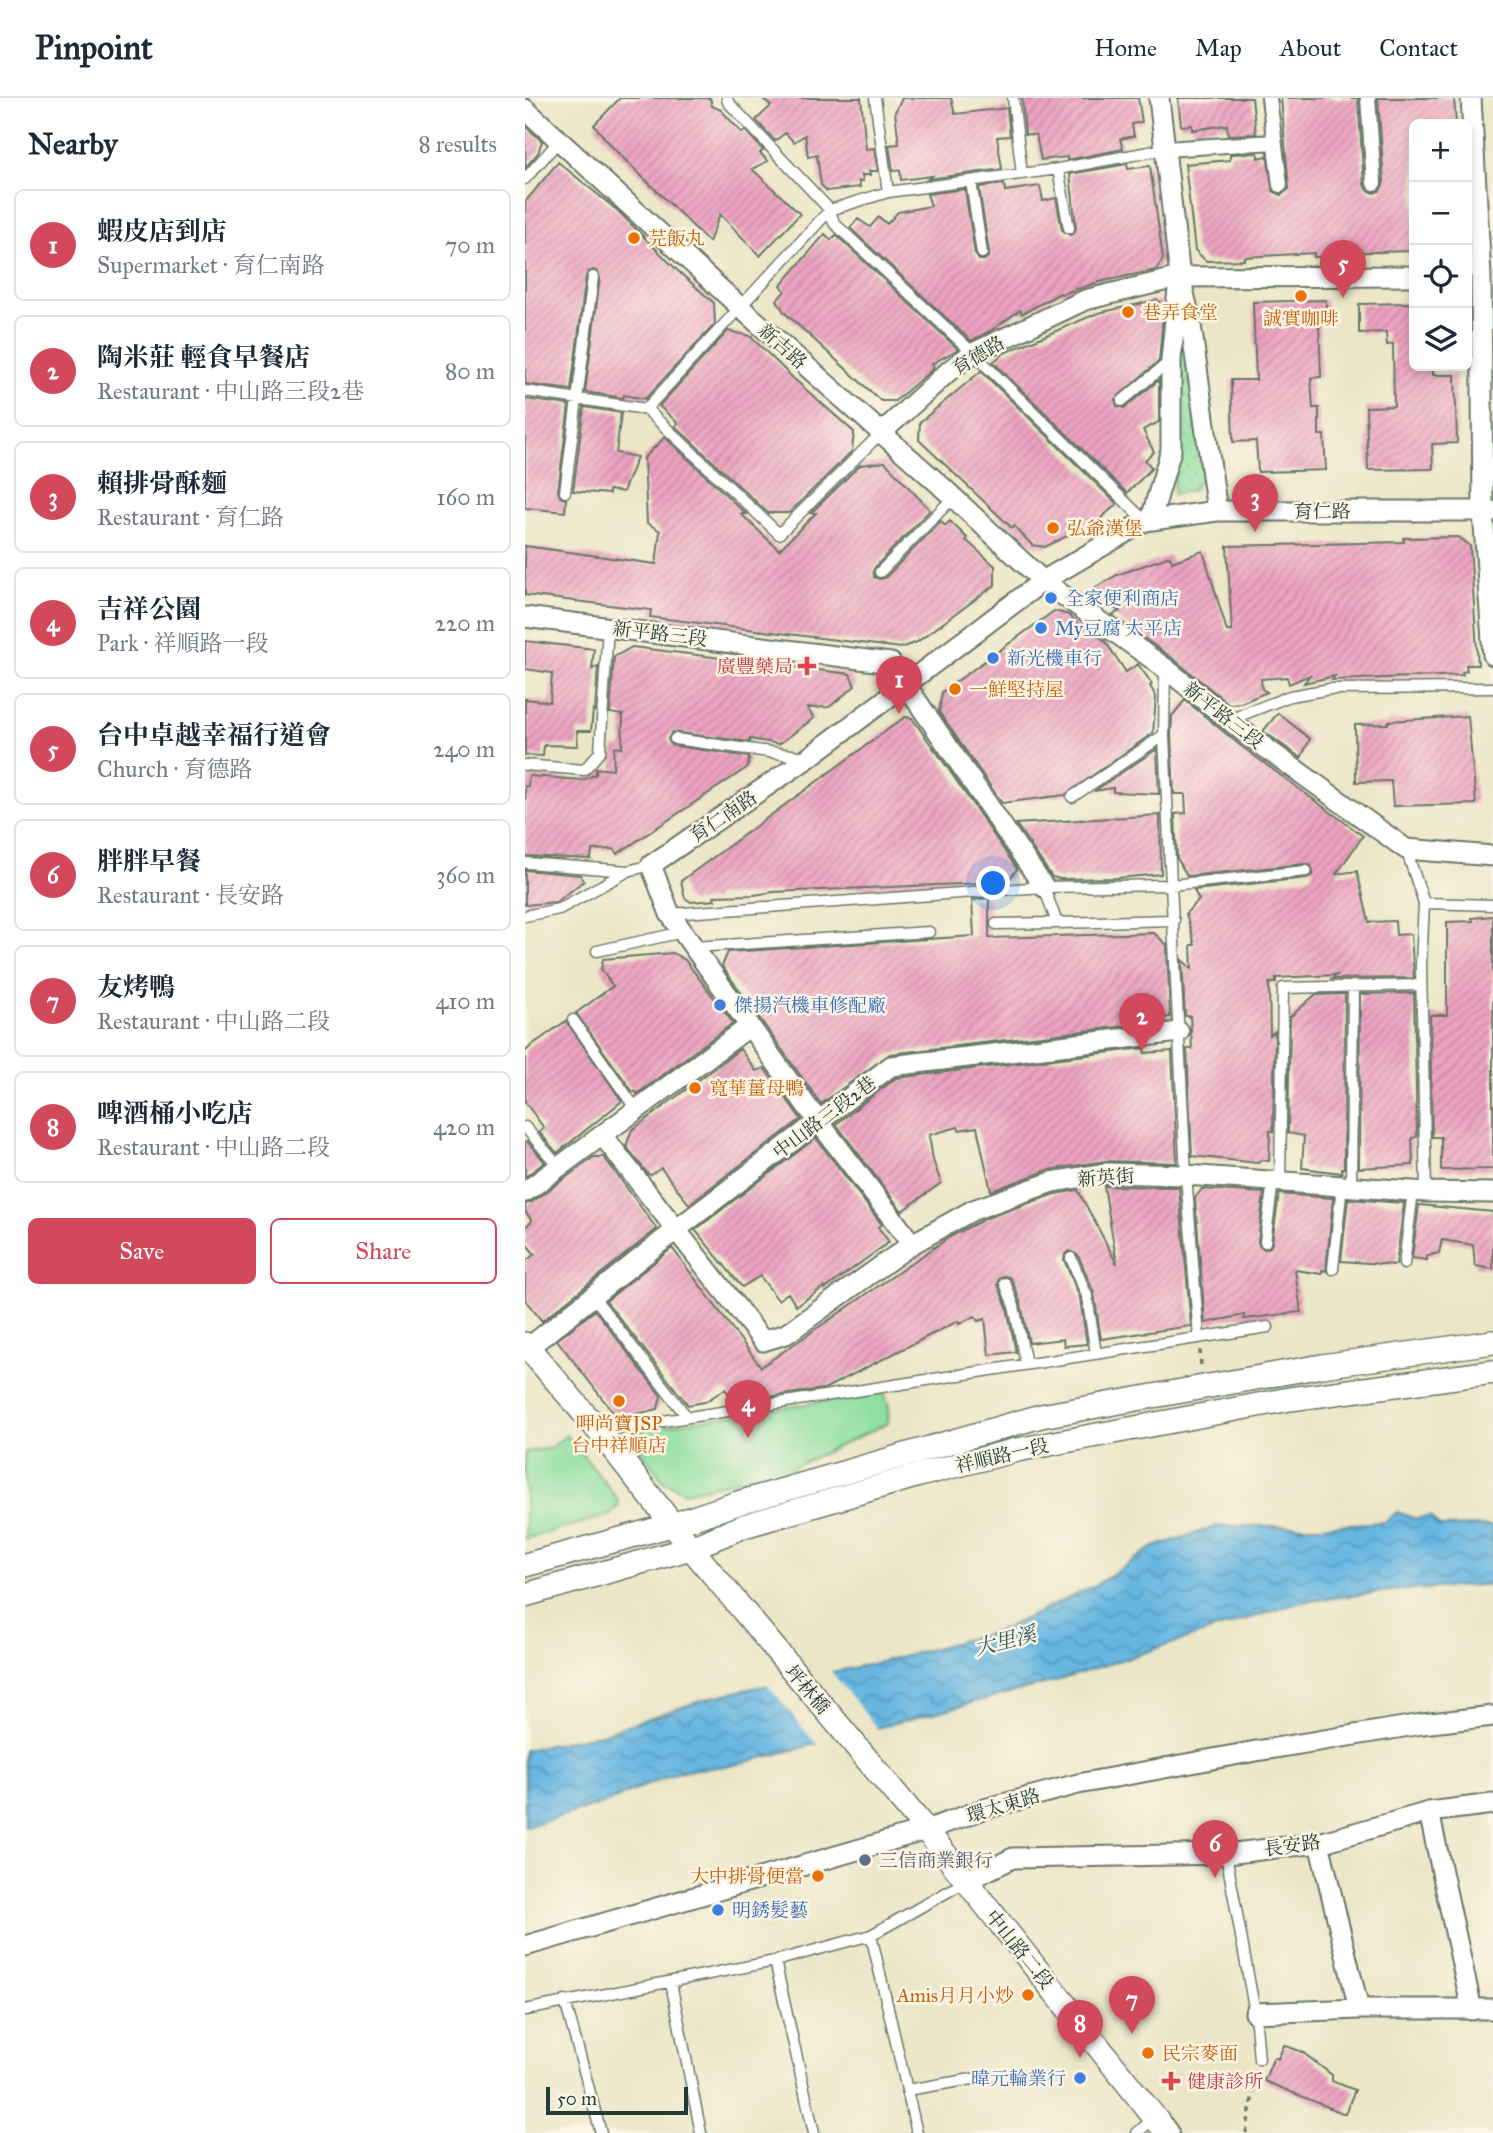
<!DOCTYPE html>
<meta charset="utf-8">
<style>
:root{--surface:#fff;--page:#f2f2f3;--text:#1f2937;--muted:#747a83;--line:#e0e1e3;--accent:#d1495b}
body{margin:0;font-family:"IM FELL Great Primer","Noto Serif TC",serif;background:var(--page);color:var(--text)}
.controls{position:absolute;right:21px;top:21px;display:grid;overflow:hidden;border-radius:10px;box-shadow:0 4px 10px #0003}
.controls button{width:63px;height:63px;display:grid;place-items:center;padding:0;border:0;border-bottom:2px solid var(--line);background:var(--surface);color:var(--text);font:35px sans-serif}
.scale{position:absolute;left:21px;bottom:18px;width:142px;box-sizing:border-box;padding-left:7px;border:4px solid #1f3d34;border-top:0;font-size:19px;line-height:24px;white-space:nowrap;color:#1f3d34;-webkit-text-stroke:5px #fcf5e5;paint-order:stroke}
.you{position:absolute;left:469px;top:786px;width:24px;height:24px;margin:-18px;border:5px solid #fff;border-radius:50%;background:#1a73e8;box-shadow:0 0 0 10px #1a73e833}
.badge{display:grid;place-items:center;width:46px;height:46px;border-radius:50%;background:var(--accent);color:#fff;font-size:23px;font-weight:700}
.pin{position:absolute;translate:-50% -58px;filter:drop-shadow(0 2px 4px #0008)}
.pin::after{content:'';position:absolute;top:37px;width:24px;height:21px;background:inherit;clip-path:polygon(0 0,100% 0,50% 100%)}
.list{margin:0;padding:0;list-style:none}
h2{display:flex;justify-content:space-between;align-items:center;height:91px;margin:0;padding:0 28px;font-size:30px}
h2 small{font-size:23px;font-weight:400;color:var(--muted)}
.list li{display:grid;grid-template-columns:46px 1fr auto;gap:21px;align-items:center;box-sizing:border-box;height:112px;margin:0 14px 14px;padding:0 14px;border:2px solid var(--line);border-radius:10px}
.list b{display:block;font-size:26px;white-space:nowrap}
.list p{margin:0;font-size:23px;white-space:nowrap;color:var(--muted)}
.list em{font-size:23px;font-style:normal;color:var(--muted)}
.actions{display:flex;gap:14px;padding:21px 28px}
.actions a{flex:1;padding:16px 0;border:2px solid var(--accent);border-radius:10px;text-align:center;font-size:24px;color:var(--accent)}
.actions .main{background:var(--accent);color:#fff}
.icon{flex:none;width:38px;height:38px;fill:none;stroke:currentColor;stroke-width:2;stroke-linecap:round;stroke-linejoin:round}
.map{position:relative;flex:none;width:968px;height:2035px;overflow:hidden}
header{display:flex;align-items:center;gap:42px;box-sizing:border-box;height:98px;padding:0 35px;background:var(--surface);border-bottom:2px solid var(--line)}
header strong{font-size:33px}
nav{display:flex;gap:38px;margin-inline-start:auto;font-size:24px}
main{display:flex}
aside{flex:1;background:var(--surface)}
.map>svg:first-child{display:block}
.grass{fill:url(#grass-dots);stroke:#568e6a;stroke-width:2}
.park{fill:#8edfa0;stroke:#568e6a;stroke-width:2}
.water{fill:url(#water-waves);stroke:#437a8b;stroke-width:2}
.pier{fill:#ece6c7}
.building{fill:url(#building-hatch)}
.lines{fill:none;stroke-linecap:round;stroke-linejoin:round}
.service-casing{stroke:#677867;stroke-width:13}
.pedestrian-casing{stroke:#677867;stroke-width:18}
.minor-casing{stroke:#677867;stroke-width:23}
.tertiary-casing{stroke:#677867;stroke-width:26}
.path{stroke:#677867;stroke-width:3.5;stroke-dasharray:5 5;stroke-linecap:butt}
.service{stroke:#fff;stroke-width:10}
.pedestrian{stroke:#fff;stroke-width:14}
.minor{stroke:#fff;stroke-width:19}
.tertiary{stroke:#fff;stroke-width:23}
.food-dot{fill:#e8710a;stroke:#fcf5e5;stroke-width:2.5}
.shop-dot{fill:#3f7fe0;stroke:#fcf5e5;stroke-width:2.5}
.health-dot{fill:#e0444e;stroke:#fcf5e5;stroke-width:2.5}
.service-dot{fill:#5c6f8a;stroke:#fcf5e5;stroke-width:2.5}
.labels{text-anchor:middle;stroke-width:5;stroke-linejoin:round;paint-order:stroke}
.food-label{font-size:19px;fill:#c56008;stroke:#fcf5e5;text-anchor:start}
.street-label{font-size:19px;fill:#1f3d34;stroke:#fcf5e5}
.shop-label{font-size:19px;fill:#366cbe;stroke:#fcf5e5;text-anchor:start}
.health-label{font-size:19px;fill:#be3a42;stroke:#fcf5e5;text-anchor:end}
.service-label{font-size:19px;fill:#4e5e75;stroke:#fcf5e5;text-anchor:start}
.water-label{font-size:21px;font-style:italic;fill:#315c60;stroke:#fcf5e5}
</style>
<header>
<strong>Pinpoint</strong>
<nav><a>Home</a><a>Map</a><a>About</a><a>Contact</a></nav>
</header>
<main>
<aside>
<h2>Nearby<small>8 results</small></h2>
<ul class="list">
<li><span class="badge">1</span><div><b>蝦皮店到店</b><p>Supermarket · 育仁南路</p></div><em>70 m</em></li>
<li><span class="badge">2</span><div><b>陶米莊 輕食早餐店</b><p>Restaurant · 中山路三段2巷</p></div><em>80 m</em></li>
<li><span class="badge">3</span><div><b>賴排骨酥麵</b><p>Restaurant · 育仁路</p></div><em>160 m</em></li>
<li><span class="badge">4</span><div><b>吉祥公園</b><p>Park · 祥順路一段</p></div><em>220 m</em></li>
<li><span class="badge">5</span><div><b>台中卓越幸福行道會</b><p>Church · 育德路</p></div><em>240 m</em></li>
<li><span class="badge">6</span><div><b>胖胖早餐</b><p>Restaurant · 長安路</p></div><em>360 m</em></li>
<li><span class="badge">7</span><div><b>友烤鴨</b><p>Restaurant · 中山路二段</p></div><em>410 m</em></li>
<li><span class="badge">8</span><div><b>啤酒桶小吃店</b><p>Restaurant · 中山路二段</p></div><em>420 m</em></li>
</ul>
<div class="actions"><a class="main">Save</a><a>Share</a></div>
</aside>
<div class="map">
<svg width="968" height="2035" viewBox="0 0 968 2035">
<defs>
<pattern id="grass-dots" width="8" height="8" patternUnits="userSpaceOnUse" patternTransform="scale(1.75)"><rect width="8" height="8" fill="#8edfa0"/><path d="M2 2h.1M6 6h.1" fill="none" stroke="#7ac08a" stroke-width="1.8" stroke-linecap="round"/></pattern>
<pattern id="water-waves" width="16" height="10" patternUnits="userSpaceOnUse" patternTransform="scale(1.75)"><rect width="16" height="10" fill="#67b7e2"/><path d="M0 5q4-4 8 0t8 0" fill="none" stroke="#5496b8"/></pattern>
<pattern id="building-hatch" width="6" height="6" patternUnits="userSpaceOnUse" patternTransform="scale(1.75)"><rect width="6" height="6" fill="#eda3c1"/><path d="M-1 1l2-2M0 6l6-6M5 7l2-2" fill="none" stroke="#bf869e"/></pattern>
</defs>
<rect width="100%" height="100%" fill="#fcf5e5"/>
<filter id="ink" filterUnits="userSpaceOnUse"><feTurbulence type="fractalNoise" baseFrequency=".0143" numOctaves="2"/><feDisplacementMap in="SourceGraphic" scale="14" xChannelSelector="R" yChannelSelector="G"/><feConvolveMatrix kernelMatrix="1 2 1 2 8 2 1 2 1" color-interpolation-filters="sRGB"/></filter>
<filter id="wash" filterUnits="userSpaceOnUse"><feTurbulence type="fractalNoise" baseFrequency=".00686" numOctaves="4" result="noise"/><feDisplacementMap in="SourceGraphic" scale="28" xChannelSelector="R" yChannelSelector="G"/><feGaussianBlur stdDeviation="1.57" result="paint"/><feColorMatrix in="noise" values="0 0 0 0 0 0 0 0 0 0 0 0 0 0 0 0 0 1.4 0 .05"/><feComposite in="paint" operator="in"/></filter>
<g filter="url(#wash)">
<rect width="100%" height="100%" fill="#ece6c7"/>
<!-- grass -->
<path class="grass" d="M657,241L661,246L678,377L668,392L648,396L653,349V243Z"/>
<!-- park -->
<path class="park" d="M359,1294L364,1309L363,1325L267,1370L160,1394L139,1384L112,1348L118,1331Z
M42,1337L92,1400L94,1407L85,1417L0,1441V1354L25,1350Z"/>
<!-- water -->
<path class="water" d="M872,1414L891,1421L905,1418L915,1429L968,1428V1486L865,1493L776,1504L534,1582L210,1667L155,1673L80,1705L0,1729V1652L76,1636L190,1598L347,1566L474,1533L569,1488L629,1449L693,1428H793L860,1424Z"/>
<!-- pier -->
<path class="pier" d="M304,1571L355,1634L294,1649L240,1584Z"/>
<g id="blocks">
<!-- building -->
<path class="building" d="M95,0H185L187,8L196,12L217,35L220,32L238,52L235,55L243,63L227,71L275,116L235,158L195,116L184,144L89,51L69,27Z
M237,0H336L341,51L349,50L353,73H344L345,77H337L338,83H334L335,89L302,93L296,87L292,57L283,59L280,37L269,44L260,35L250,43L231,22L246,8Z
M377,0H426L430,16L482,10L485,38L472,39L477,71L403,81L407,78L376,82L375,72L368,73L364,47L374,46L370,14Z
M497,0H613L617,24L607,26L609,38L595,41L598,51L542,62V59L516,62L511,37L500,36Z
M653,0H727L731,36L703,37L702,27L667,32V27L656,28Z
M756,0H833L839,86L841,91L849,95L855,93L859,84L853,0H929L931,26H889V153L808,155V159H789V155L719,159V162L681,163L670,152L660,66L705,62V56L733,55V60L742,58L748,93L756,97L764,91Z
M0,28L17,43L13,55L0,70Z
M33,64L93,113L153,173L189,205L190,226L120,301L99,297L98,300L60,294L75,180L73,174L68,172L63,174L61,178L46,292L0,286V104Z
M602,66L603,71L625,68L638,161L631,172L574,184L536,196L535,195L497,216L495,212L467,232L446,243L325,130L333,121L345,129L354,119L362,126L373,114L406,108L402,96L440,91L450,156L454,162H459L464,158V154L454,89L479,86L480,93L515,88L518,103L531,100L537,132L545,137L549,135L551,129L545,76Z
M300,136L306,142L311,137L433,251L407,266L409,270L370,303H356L259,214L252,202L260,193L256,187Z
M632,202L639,207L634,263L590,301L592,308L599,310L634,282V324L618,332L629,354L620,362L627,370L602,395L468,264L479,255L573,215Z
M801,202V224H794L796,279L786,280L788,310H794V337H799L801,372L733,374L731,343L708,344L706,282H731L728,204Z
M889,205V268H908V277H930L932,345L907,346L908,371L843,372L841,309L869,308L868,246L862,247L861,234L834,235V206Z
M203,233L225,238L269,281L329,334L327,353L264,415H243L150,328L153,325L134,308Z
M456,273L592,406L574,422L520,449L507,447L489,428L487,430L394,342L395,324Z
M0,301L44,307L33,393L35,399L41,401L40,414L0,410Z
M59,309L96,315L91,355L112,359L98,394L84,392V396L48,393Z
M140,339L221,416H216L254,452L291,415H286L335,367L360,364L405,412L350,469L348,473L349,479L354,481L360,480L416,423L420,428L425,423L442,440L441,442L470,468V487L392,544L376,550L125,519L126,512L0,497V448L131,466L135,433L122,425L119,360Z
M934,439L945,448L953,567H941L942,573L937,574L938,577L807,582L810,578L779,585L785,577L764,586L762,579L736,581L737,591L742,594L716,605L704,606L647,560L587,517L595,513L568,500L569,490L592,477L645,458L647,464L678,453L702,533H707L702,448L879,444L878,440Z
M529,513L544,517L557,530L561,529L580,543L601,574L613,566L627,586L625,588L631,599L628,635L540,697L477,705L414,614L417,594Z
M0,543L69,551L67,571L73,568L70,613L68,612L66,633H52L53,648L19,647L18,658L0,657V601L25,604L27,575L0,571Z
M107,549L325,576L330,588L304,609L282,610L289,620L254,646L225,641V644L147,634L143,641L146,647L224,659L223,669L92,756L89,751L67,752L66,761L0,758V688H3L4,678L58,682L71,676V670L88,672L89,649L97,650L98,617L85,615L89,559Z
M660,602L716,648L838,738L811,776L832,773L844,824L870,823L871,837L886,836L889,880L807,881L812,877L751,880V885H744L745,937L750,933L748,1033H745L744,1063L736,1062L733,1065L667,1058L662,951H667L666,933L665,918H660L657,862L667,871L666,847H670L661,815L674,802L669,792L782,780L787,777L788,772L785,767L780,766L662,778L652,760L650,716L661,715L660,696H649L646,637L647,618Z
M753,615L785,641L776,660L738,633Z
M943,618L951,706L868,708L866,683L831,684L830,627L863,626L864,623Z
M380,619L387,620L409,651V650L492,771L482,784L248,794L229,797L189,798L190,802L166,804L160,800L156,783Z
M632,651L634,696L588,694V690L569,693Z
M635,717L636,776L592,780L535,781L527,779L491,726Z
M0,772L55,777L59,783L31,804L0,807Z
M464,800V840L629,835L642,847L645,919L631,920L632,924L618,926L365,956L296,1006L197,868L203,854L449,838L447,802Z
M968,818V1071L916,1072V1039H907L905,917H922V824L948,823L947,820Z
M148,855L160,862L208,925L112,996L110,993L108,994L51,915L88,888L76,871L78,861Z
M889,895L892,1039L887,1040L888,1067L834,1070L835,896Z
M820,896L819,1070H817V1075L777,1070L779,1038L763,1035L765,919L790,897Z
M41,923L97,1003L32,1055L14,1034L19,1030L0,1004V954L7,947Z
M619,950L620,955L647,953L652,1065L580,1063L523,1072L466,1093L452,1029L434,1032L433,1029L404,1037L408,1062L416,1085L377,1113L311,1026L371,980Z
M215,951L231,973L239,970L276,1021L164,1106L136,1070L126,1077L123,1076L101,1048L107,1032Z
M291,1040L357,1127L353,1129L364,1144L300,1191L299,1189L271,1208L263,1195L253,1202L235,1178L217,1189L170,1132Z
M2,1043L20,1064L0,1079V1044Z
M69,1059H79L132,1131L17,1223L0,1202V1164L10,1156L0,1145V1129L7,1123L0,1113V1106L7,1104Z
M579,1088L654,1089L666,1228L576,1241L569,1195L553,1157L544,1153L540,1156L539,1162L555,1200L562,1246L539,1248L538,1241L504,1245L496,1206L487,1182L484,1179L478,1178L474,1181L473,1187L482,1210L491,1254L464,1257L460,1221L453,1223L450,1218L434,1226L433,1223L299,1291L229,1301L223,1300L210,1304L200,1291L180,1304L163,1307L81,1203L147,1150L236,1269L423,1140L459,1121L530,1096L553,1092L592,1166Z
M677,1091L739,1095L733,1144L735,1149L740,1151L745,1149L747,1145L754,1096L808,1100L801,1173L797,1172V1176L770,1172L776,1214L719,1221V1217L680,1225L670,1100Z
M823,1101L879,1105L871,1167L816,1163Z
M894,1107L968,1114V1171L950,1168L948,1147L917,1142L914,1155L902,1158V1162L887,1160Z
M70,1212L136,1298L133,1311L103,1318L87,1313L32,1242Z
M759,1947L777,1954L807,1977V1983L830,1992L820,2016L739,1983L749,1959L753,1961Z"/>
</g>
</g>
<g filter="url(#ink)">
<use href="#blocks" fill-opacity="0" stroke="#677867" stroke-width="2"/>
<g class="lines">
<!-- service casing -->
<g class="service-casing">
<path id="service" d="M202,0L203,4L305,112L309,125L448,255L620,423
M350,0L363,94
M488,0L497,76
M533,71L544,130
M0,81L33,44
M446,83L457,155
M0,293L121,311
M597,303L645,263
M121,311L305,112L363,94L533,71L640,51
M121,311L254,436L355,336
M40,394L68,179
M355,474L429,399
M640,570L639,637L646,787L661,1077L674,1240
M704,622L765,598L805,591L968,590
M150,641L281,659
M0,667L59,672L75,654L83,529
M547,699L639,637
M881,751L899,805L968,807
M2,765L103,773
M519,789L532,825L649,822
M899,805L896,868L901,1094
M145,816L519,789L646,787L781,773
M0,818L34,811L103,773L126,767
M471,826L532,825
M169,849L404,834
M72,853L158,834
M48,922L111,1011
M0,1029L34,1069
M755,1083L758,890L896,887
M826,1088L828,888
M740,1144L748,1083
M546,1160L562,1198L571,1256
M879,1166L888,1093
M808,1171L817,1087
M480,1185L489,1208L501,1266
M68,1198L162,1319
M74,1333L743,1229
M701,1756L730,1915L734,1961
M346,1837L392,2035
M250,1863L289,2035
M146,1885L176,2035
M40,1903L76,2035
M0,1912L250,1863L346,1837L440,1784
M382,1992L465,1978
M612,2035L629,2020"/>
</g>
<!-- pedestrian casing -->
<g class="pedestrian-casing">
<path id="pedestrian" d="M744,0L755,87
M843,0L849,85
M640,51L749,44"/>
</g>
<!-- minor casing -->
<g class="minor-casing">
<path id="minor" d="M634,0L655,179L665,220L692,413
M946,0L956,178L958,413L968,557
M0,11L216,210L415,387L518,483L640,570L724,638L881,751L968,758
M355,336L425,272L448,255L560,202L655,179L889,178
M626,421L646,352V262L653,191
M0,519L366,565L519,789
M78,1038L238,1243L261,1236L387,1146L448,1112L527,1084L582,1075L661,1077L901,1094L968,1095
M0,1094L225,928
M387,1146L281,1007L145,816L126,767L283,660L518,483L620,423L692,413H968
M3,1250L152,1131L366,968L654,934
M904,1714L947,1912
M794,1745L834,1911
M441,1783L488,1760L701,1756L794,1745L904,1714L968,1706
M0,1848L401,1732L459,1711L553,1686L731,1653L897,1626L968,1618
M730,1915L834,1911H968"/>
</g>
<!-- tertiary casing -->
<g class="tertiary-casing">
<path id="tertiary" d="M0,1246L74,1333L166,1450L401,1732L642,2035
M0,1467L147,1427L213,1405L516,1318L797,1268L968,1244
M0,1497L166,1450L219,1428L394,1377L492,1352L765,1301L968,1274"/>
</g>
<!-- path -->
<path class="path" d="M675,1252L676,1269
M721,2035L732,1973"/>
<!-- service -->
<use href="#service" class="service"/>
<!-- pedestrian -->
<use href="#pedestrian" class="pedestrian"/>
<!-- minor -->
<use href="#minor" class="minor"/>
<!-- tertiary -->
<use href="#tertiary" class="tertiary"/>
</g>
</g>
<!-- markers -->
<g class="food-dot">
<circle cx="109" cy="140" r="7"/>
<circle cx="776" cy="198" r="7"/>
<circle cx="603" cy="214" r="7"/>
<circle cx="528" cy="430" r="7"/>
<circle cx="430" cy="591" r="7"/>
<circle cx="170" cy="990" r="7"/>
<circle cx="94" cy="1303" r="7"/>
<circle cx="293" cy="1778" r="7"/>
<circle cx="503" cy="1897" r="7"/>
<circle cx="623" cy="1955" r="7"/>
</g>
<g class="shop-dot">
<circle cx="526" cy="500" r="7"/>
<circle cx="516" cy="530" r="7"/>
<circle cx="468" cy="560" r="7"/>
<circle cx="195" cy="907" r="7"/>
<circle cx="193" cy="1812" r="7"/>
<circle cx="555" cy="1980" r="7"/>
</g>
<g class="health-dot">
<path d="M278.5 557.5h7v7h7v7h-7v7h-7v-7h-7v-7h7z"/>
<path d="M642.5 1972.5h7v7h7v7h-7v7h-7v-7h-7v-7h7z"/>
</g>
<circle class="service-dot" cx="340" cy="1762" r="7"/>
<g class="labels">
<!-- food labels -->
<g class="food-label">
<text x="123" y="147">芫飯丸</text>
<text x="617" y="221">巷弄食堂</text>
<text x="776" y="227" text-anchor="middle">誠實咖啡</text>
<text x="542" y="437">弘爺漢堡</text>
<text x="444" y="598">一鮮堅持屋</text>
<text x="184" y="997">寬華薑母鴨</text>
<text x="94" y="1332" text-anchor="middle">呷尚寶JSP<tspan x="94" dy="22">台中祥順店</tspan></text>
<text x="279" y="1785" text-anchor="end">大中排骨便當</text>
<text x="489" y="1904" text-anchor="end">Amis月月小炒</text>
<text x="637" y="1962">民宗麥面</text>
</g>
<!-- street labels -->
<g class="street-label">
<text transform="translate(258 248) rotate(42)" y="7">新吉路</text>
<text transform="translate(453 257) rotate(-31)" y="7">育德路</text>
<text x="797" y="420">育仁路</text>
<text transform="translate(135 535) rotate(7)" y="7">新平路三段</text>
<text transform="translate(699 617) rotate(38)" y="7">新平路三段</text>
<text transform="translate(198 718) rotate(-34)" y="7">育仁南路</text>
<text transform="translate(299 1019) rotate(-37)" y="7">中山路三段2巷</text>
<text transform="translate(581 1079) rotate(-4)" y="7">新英街</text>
<text transform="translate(477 1357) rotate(-13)" y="7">祥順路一段</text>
<text transform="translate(283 1591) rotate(50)" y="7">坪林橋</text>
<text transform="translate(478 1707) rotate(-17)" y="7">環太東路</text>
<text transform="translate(767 1747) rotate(-8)" y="7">長安路</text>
<text transform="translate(495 1851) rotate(51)" y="7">中山路二段</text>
</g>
<!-- shop labels -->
<g class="shop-label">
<text x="540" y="507">全家便利商店</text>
<text x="530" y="537">My豆腐 太平店</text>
<text x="482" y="567">新光機車行</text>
<text x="209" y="914">傑揚汽機車修配廠</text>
<text x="207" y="1819">明銹髮藝</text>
<text x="541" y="1987" text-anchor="end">暐元輪業行</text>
</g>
<!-- health labels -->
<g class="health-label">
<text x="268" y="575">廣豐藥局</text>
<text x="662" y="1990" text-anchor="start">健康診所</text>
</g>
<!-- service labels -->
<g class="service-label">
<text x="354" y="1769">三信商業銀行</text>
</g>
<!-- water labels -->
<g class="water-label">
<text transform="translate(480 1543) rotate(-14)" y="7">大里溪</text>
</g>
</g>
</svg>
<div class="controls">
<button>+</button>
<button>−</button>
<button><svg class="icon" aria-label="locate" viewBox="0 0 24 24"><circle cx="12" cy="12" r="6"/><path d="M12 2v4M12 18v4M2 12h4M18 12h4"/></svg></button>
<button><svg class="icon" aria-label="layers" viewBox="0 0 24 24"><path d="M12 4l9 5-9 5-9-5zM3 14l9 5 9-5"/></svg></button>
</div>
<div class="scale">50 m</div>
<div class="you"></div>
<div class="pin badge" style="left:374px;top:616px">1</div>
<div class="pin badge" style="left:617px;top:953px">2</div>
<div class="pin badge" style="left:730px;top:434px">3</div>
<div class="pin badge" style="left:223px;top:1340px">4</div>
<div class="pin badge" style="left:818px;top:200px">5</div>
<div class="pin badge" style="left:690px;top:1780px">6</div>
<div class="pin badge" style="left:607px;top:1936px">7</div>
<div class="pin badge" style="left:555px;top:1960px">8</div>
</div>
</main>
